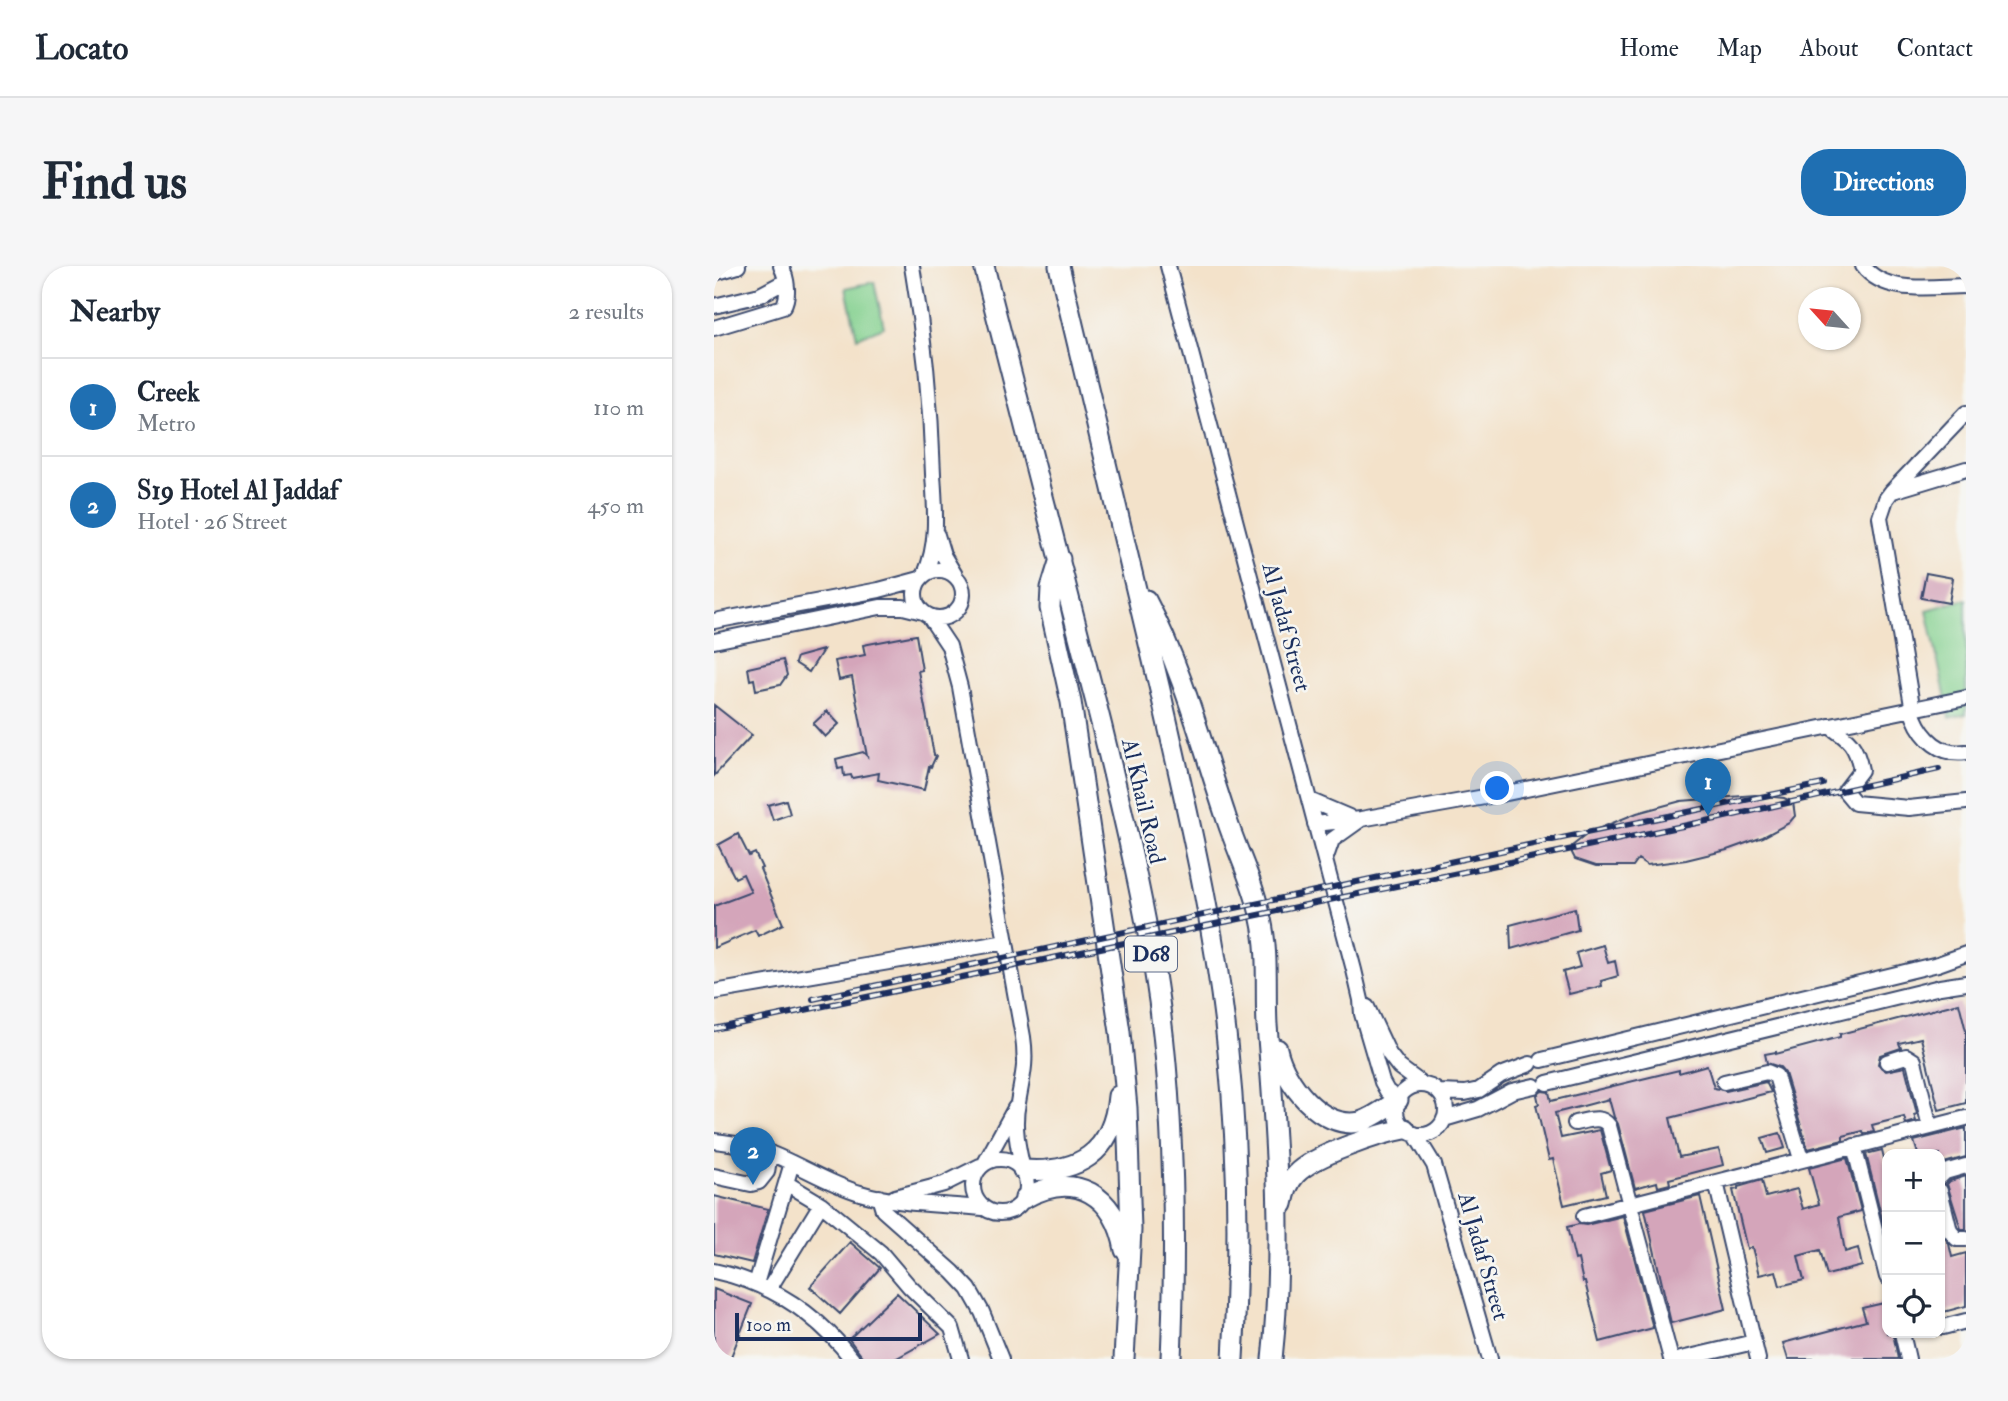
<!DOCTYPE html>
<meta charset="utf-8">
<style>
:root{--surface:#fff;--page:#f6f6f7;--text:#1f2937;--muted:#747a83;--line:#e0e1e3;--accent:#1f6fb2}
body{margin:0;font-family:"IM FELL Double Pica",serif;background:var(--page);color:var(--text)}
.controls{position:absolute;right:21px;bottom:21px;display:grid;overflow:hidden;border-radius:14px;box-shadow:0 2px 5px #0004}
.controls button{width:63px;height:63px;display:grid;place-items:center;padding:0;border:0;border-bottom:2px solid var(--line);background:var(--surface);color:var(--text);font:35px sans-serif}
.compass{position:absolute;left:1084px;top:21px;width:63px;height:63px;border-radius:50%;background:var(--surface);box-shadow:0 2px 5px #0004;rotate:297deg}
.scale{position:absolute;left:21px;bottom:18px;width:187px;box-sizing:border-box;padding-left:7px;border:4px solid #1b2f5e;border-top:0;font-size:19px;line-height:24px;white-space:nowrap;color:#1b2f5e;-webkit-text-stroke:5px #f6f6f2;paint-order:stroke}
.you{position:absolute;left:784px;top:523px;width:24px;height:24px;margin:-18px;border:5px solid #fff;border-radius:50%;background:#1a73e8;box-shadow:0 0 0 10px #1a73e833}
.badge{display:grid;place-items:center;width:46px;height:46px;border-radius:50%;background:var(--accent);color:#fff;font-size:23px;font-weight:700}
.pin{position:absolute;translate:-50% -58px;filter:drop-shadow(0 2px 4px #0008)}
.pin::after{content:'';position:absolute;top:37px;width:24px;height:21px;background:inherit;clip-path:polygon(0 0,100% 0,50% 100%)}
.list{margin:0;padding:0;list-style:none}
h2{display:flex;justify-content:space-between;align-items:center;height:91px;margin:0;padding:0 28px;font-size:30px}
h2 small{font-size:23px;font-weight:400;color:var(--muted)}
.list li{display:grid;grid-template-columns:46px 1fr auto;gap:21px;align-items:center;box-sizing:border-box;height:98px;padding:0 28px;border-top:2px solid var(--line)}
.list b{display:block;font-size:26px;white-space:nowrap}
.list p{margin:0;font-size:23px;white-space:nowrap;color:var(--muted)}
.list em{font-size:23px;font-style:normal;color:var(--muted)}
.icon{flex:none;width:38px;height:38px;fill:none;stroke:currentColor;stroke-width:2;stroke-linecap:round;stroke-linejoin:round}
.map{position:relative;flex:none;width:1252px;height:1093px;overflow:hidden;border-radius:28px}
header{display:flex;align-items:center;gap:42px;box-sizing:border-box;height:98px;padding:0 35px;background:var(--surface);border-bottom:2px solid var(--line)}
header strong{font-size:33px}
nav{display:flex;gap:38px;margin-inline-start:auto;font-size:24px}
.intro{display:flex;align-items:center;justify-content:space-between;box-sizing:border-box;height:168px;padding:0 42px}
h1{margin:0;font-size:49px}
.button{padding:18px 32px;border-radius:28px;background:var(--accent);color:#fff;font-size:24px;font-weight:700}
main{display:flex;gap:42px;padding:0 42px}
aside{flex:1;background:var(--surface);border-radius:28px;box-shadow:0 2px 5px #0004}
.map>svg:first-child{display:block}
.green{fill:#83d08e;stroke:#4f8076;stroke-width:2}
.building{fill:#d4a5ba}
.lines{fill:none;stroke-linecap:round;stroke-linejoin:round}
.minor-casing{stroke:#3b4a6e;stroke-width:18}
.highway-casing{stroke:#3b4a6e;stroke-width:23}
.minor{stroke:#fff;stroke-width:14}
.highway{stroke:#fff;stroke-width:19}
.rail-casing{stroke:#1b2f5e;stroke-width:6}
.rail{stroke:#f6f6f2;stroke-width:3.5;stroke-dasharray:10;stroke-linecap:butt}
.labels{text-anchor:middle;stroke-width:5;stroke-linejoin:round;paint-order:stroke}
.shield{fill:#f6f6f2;stroke:#5d6b8a;stroke-width:2}
.shield-label{font-size:21px;font-weight:bold;fill:#1b2f5e}
.street-label{font-size:23px;fill:#1b2f5e;stroke:#f6f6f2}
</style>
<header>
<strong>Locato</strong>
<nav><a>Home</a><a>Map</a><a>About</a><a>Contact</a></nav>
</header>
<div class="intro"><h1>Find us</h1><a class="button">Directions</a></div>
<main>
<aside>
<h2>Nearby<small>2 results</small></h2>
<ul class="list">
<li><span class="badge">1</span><div><b>Creek</b><p>Metro</p></div><em>110 m</em></li>
<li><span class="badge">2</span><div><b>S19 Hotel Al Jaddaf</b><p>Hotel · 26 Street</p></div><em>450 m</em></li>
</ul>
</aside>
<div class="map">
<svg width="1252" height="1093" viewBox="0 0 1252 1093">
<rect width="100%" height="100%" fill="#f6f6f2"/>
<filter id="ink" filterUnits="userSpaceOnUse"><feTurbulence type="fractalNoise" baseFrequency=".0143" numOctaves="2"/><feDisplacementMap in="SourceGraphic" scale="14" xChannelSelector="R" yChannelSelector="G"/><feConvolveMatrix kernelMatrix="1 2 1 2 8 2 1 2 1" color-interpolation-filters="sRGB"/></filter>
<filter id="wash" filterUnits="userSpaceOnUse"><feTurbulence type="fractalNoise" baseFrequency=".00686" numOctaves="4" result="noise"/><feDisplacementMap in="SourceGraphic" scale="28" xChannelSelector="R" yChannelSelector="G"/><feGaussianBlur stdDeviation="1.57" result="paint"/><feColorMatrix in="noise" values="0 0 0 0 0 0 0 0 0 0 0 0 0 0 0 0 0 1.4 0 .05"/><feComposite in="paint" operator="in"/></filter>
<g filter="url(#wash)">
<rect width="100%" height="100%" fill="#f3e2ca"/>
<!-- green -->
<path class="green" d="M160,16L170,61L143,72L132,22Z
M1252,333V448L1236,452L1213,344Z"/>
<g id="blocks">
<!-- building -->
<path class="building" d="M1212,307L1239,312L1235,337L1207,332Z
M202,369L208,404L204,405L220,489L222,490L217,501L215,500L210,524L164,514L165,507L138,512L137,509L130,510L129,502L124,503L122,493L149,486L153,490L138,411L125,414L121,395L151,389L149,379Z
M109,384L95,406L81,397L83,391Z
M69,394L73,409L66,419L42,424L40,413L36,414L34,402Z
M0,439L38,469L0,510Z
M113,445L125,458L111,471L99,458Z
M1041,529L1070,532L1079,536L1081,550L1075,557L1049,571L1013,584L972,594L933,599L924,593L919,600H882L861,593L858,587V580L876,566L923,547L967,535Z
M72,534L76,548L59,554L54,539Z
M24,568L35,590L41,587L48,602L46,603L69,658L44,670L41,664L0,682V640L37,626L29,608L21,612L4,579Z
M861,642L864,664L797,683L796,659Z
M889,679L894,697L901,695L904,710L887,715L888,720L855,728L849,706L866,701L862,687Z
M1245,737L1252,765V837L1225,844L1207,772L1185,777L1187,782L1166,789L1164,798L1172,805L1191,801L1203,848L1200,849L1202,855L1192,858L1190,851L1158,859L1160,866L1150,868L1149,865L1129,870V874L1094,883L1071,807L1066,801L1053,797L1051,788L1062,786V788L1126,771V768Z
M993,799L1000,822L1012,825L1052,816L1057,826L956,852L965,891L1005,883L1009,899L955,913L956,918L944,921L943,916L921,922L904,858L900,851L895,833L869,840L841,847L847,872L886,864L897,904L887,907L892,929L850,939L839,893L835,894L822,839L825,838L823,829L828,825L835,826L837,835L965,804V807Z
M1252,862V891L1226,898V888H1204L1200,875Z
M1066,867L1071,882L1053,887L1048,872Z
M1168,884L1173,905L1172,969L1152,888Z
M1133,892L1147,945L1125,951L1131,986L1144,982L1148,1000L1113,1009L1106,984L1084,990L1090,1014L1066,1020L1062,1005L1045,1009L1038,981L1033,983L1019,924L1024,923V921L1048,914L1052,931L1083,923L1089,943L1105,938L1095,902Z
M1252,910V963H1247L1233,918L1236,915Z
M0,930L54,943L38,997L0,988Z
M986,930L1012,1043L957,1057L931,944Z
M909,950L939,1062L886,1076L871,1016H869L864,993L861,994L853,961L865,958L872,959Z
M1226,964L1235,978L1238,991L1252,987V1040L1226,1047Z
M136,976L166,1002L126,1048L96,1021Z
M0,1023L38,1038L16,1093H0Z
M183,1027L226,1068L181,1093H150L135,1073Z
M1170,1037L1173,1050V1067H1179L1184,1093H1074L1069,1077L1152,1055L1148,1042Z"/>
</g>
</g>
<g filter="url(#ink)">
<use href="#blocks" fill-opacity="0" stroke="#3b4a6e" stroke-width="2"/>
<g class="lines">
<!-- minor casing -->
<g class="minor-casing">
<path id="minor" d="M198,0C210,69 217,138 219,208C221,242 225,276 211,308
M454,0L640,704L647,734L648,748L668,816L673,825L684,834
M1149,0C1172,30 1219,20 1252,20
M0,7L24,0
M0,40L46,29L72,15
M0,62L69,41C76,29 73,12 67,0
M1252,147L1178,225L1172,233L1166,251L1200,451C1209,473 1227,490 1252,486
M1179,225L1252,203
M223,269L229,289L241,309
M201 328a24 24 0 1 1 48 0a24 24 0 1 1-48 0Z
M215,350L235,380L246,421L309,771C313,798 308,812 304,837C299,859 304,882 309,904
M0,355L165,324L206,313
M0,375L166,341H189L209,346
M1115,460C1135,473 1142,479 1147,504L1131,525L1141,537L1195,542L1252,536
M595,534L635,551
M601,558L647,553L793,527L1252,432
M611,594L618,574L646,554
M0,726L292,676
M653,741L675,788L685,801L708,818
M828,794L1224,698L1252,688
M1173,796L1192,790L1200,795L1216,861
M1010,816L1053,806L1062,810L1087,893
M833,817L1226,721L1252,717
M682 844a25 25 0 1 1 50 0a25 25 0 1 1-50 0Z
M725,826L751,827L765,824L787,809L816,798
M730,853L764,843L798,825L820,820
M861,857C873,855 887,848 895,860L957,1093
M701,868L720,899L776,1093
M0,875C19,877 40,880 58,888C88,900 115,918 146,927C186,939 228,938 269,942
M1140,880L1173,1011
M259 920a27 27 0 1 1 54 0a27 27 0 1 1-54 0Z
M271,897L301,842
M0,910L37,918L45,916L53,906L56,887
M1226,911L1231,906L1252,900
M1002,916L1044,1093
M72,917L107,938L167,987L195,1020L238,1062L247,1093
M1226,925L1236,965L1243,973H1252
M165,931L169,944L239,1006L255,1023L268,1046L287,1093
M181,931L230,918L266,900
M870,950L1252,852
M0,1005C56,1017 103,1048 138,1093
M42,1018L78,897
M55,1023L107,938
M1229,1061L1252,1055
M1188,1067L1194,1093
M967,1093L1040,1076"/>
</g>
<!-- highway casing -->
<g class="highway-casing">
<path id="highway" d="M270,0C308,154 350,307 388,461C410,552 432,643 445,735C461,854 462,973 457,1093
M345,0C379,141 413,282 446,424C473,544 502,663 514,786C525,888 525,991 519,1093
M346,293L337,322L336,342L357,436L406,766L413,842L417,964L410,1093
M432,334C468,401 487,476 511,548C522,584 540,617 547,653C555,688 551,724 553,759C562,871 570,981 558,1093
M563,783C570,816 607,864 646,856C659,852 672,842 684,834
M309,904C363,908 399,888 404,830
M311,932C362,904 401,929 411,984
M569,938C571,927 574,916 582,908C600,889 664,868 691,863"/>
</g>
<!-- minor -->
<use href="#minor" class="minor"/>
<!-- highway -->
<use href="#highway" class="highway"/>
<!-- rail casing -->
<g class="rail-casing">
<path id="rail" d="M99,733L819,578L1109,518
M0,763L1002,553L1225,503"/>
</g>
<!-- rail -->
<use href="#rail" class="rail"/>
</g>
</g>
<g class="labels">
<!-- shield labels -->
<rect class="shield" x="411" y="670.5" width="52" height="35" rx="5"/>
<g class="shield-label">
<text x="437" y="695">D68</text>
</g>
<!-- street labels -->
<g class="street-label">
<text transform="translate(573 361) rotate(75)" y="8">Al Jadaf Street</text>
<text transform="translate(430 535) rotate(77)" y="8">Al Khail Road</text>
<text transform="translate(770 990) rotate(74)" y="8">Al Jadaf Street</text>
</g>
</g>
</svg>
<div class="controls">
<button>+</button>
<button>−</button>
<button><svg class="icon" aria-label="locate" viewBox="0 0 24 24"><circle cx="12" cy="12" r="6"/><path d="M12 2v4M12 18v4M2 12h4M18 12h4"/></svg></button>
</div>
<svg class="compass" viewBox="-18 -18 36 36"><path d="M0-13l5 13h-10z" fill="#e53935"/><path d="M0 13l5-13h-10z" fill="#747a83"/></svg>
<div class="scale">100 m</div>
<div class="you"></div>
<div class="pin badge" style="left:994px;top:550px">1</div>
<div class="pin badge" style="left:39px;top:919px">2</div>
</div>
</main>
